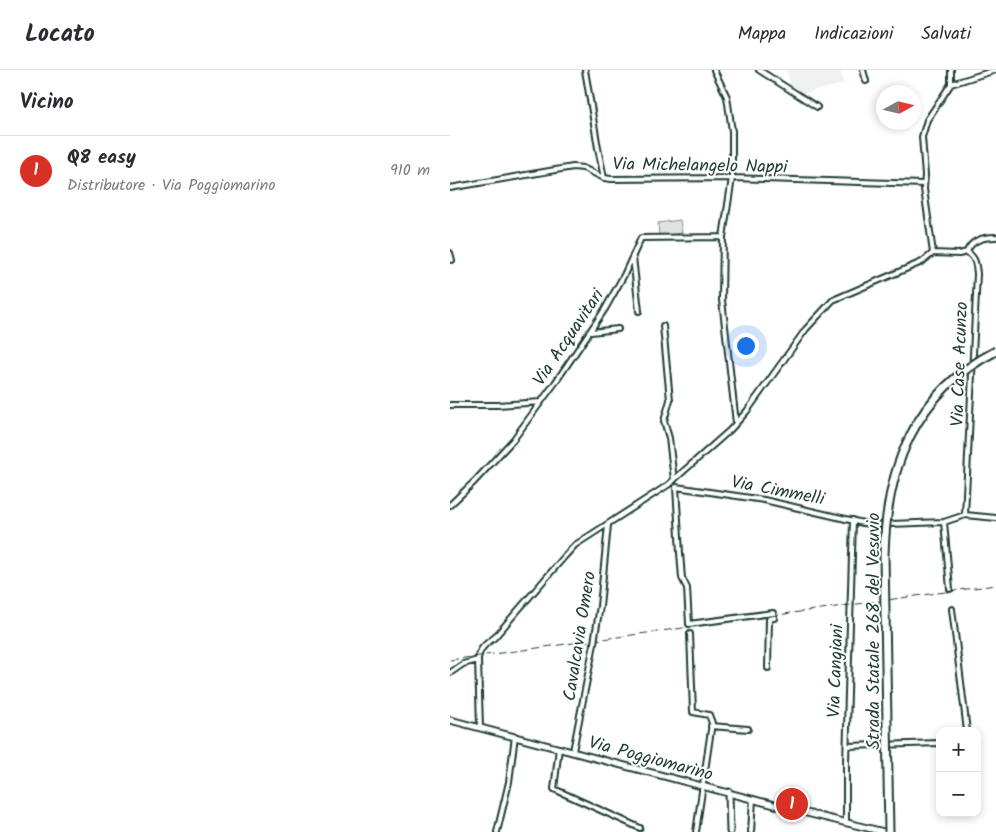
<!DOCTYPE html>
<html lang="it">
<meta charset="utf-8">
<style>
:root{--surface:#fff;--page:#f2f2f3;--text:#2b2b33;--muted:#7c7c81;--line:#e1e1e2;--accent:#d93025}
body{margin:0;font-family:Kalam,sans-serif;background:var(--page);color:var(--text)}
.controls{position:absolute;right:15px;bottom:15px;display:grid;overflow:hidden;border-radius:10px;box-shadow:0 2px 8px #0003}
.controls button{width:45px;height:45px;display:grid;place-items:center;padding:0;border:0;border-bottom:1px solid var(--line);background:var(--surface);color:var(--text);font:25px sans-serif}
.compass{position:absolute;left:426px;top:15px;width:45px;height:45px;border-radius:50%;background:var(--surface);box-shadow:0 2px 8px #0003;rotate:82deg}
.you{position:absolute;left:295px;top:275px;width:18px;height:18px;margin:-12px;border:4px solid #fff;border-radius:50%;background:#1a73e8;box-shadow:0 0 0 8px #1a73e833}
.badge{display:grid;place-items:center;width:32px;height:32px;border-radius:50%;background:var(--accent);color:#fff;font-size:16px;font-weight:700}
.pin{position:absolute;translate:-50% -50%;border:2px solid #fff;box-shadow:0 1px 5px #0006}
.list{margin:0;padding:0;list-style:none}
h2{display:flex;justify-content:space-between;align-items:center;height:65px;margin:0;padding:0 20px;font-size:21px}
h2 small{font-size:16px;font-weight:400;color:var(--muted)}
.list li{display:grid;grid-template-columns:32px 1fr auto;gap:15px;align-items:center;box-sizing:border-box;height:70px;padding:0 20px;border-top:1px solid var(--line)}
.list b{display:block;font-size:19px;white-space:nowrap}
.list p{margin:0;font-size:16px;white-space:nowrap;color:var(--muted)}
.list em{font-size:16px;font-style:normal;color:var(--muted)}
.map{position:relative;flex:none;width:546px;height:762px;overflow:hidden}
header{display:flex;align-items:center;gap:30px;box-sizing:border-box;height:70px;padding:0 25px;background:var(--surface);border-bottom:1px solid var(--line)}
header strong{font-size:24px}
nav{display:flex;gap:28px;margin-inline-start:auto;font-size:18px}
main{display:flex}
aside{flex:1;background:var(--surface)}
.map>svg:first-child{display:block}
.built{fill:#eef1f0}
.green{fill:#dee3e2;stroke:#7e908b}
.lines{fill:none;stroke-linecap:round;stroke-linejoin:round}
.street-casing{stroke:#1f3d34;stroke-width:8}
.secondary-casing{stroke:#1f3d34;stroke-width:9}
.street{stroke:#fff;stroke-width:4}
.secondary{stroke:#fff;stroke-width:5}
.rail{stroke:#1f3d34;stroke-width:1;stroke-dasharray:8 4;stroke-linecap:butt}
.street-bridge-casing{stroke:#1f3d34;stroke-width:8;stroke-linecap:butt}
.highway-bridge-casing{stroke:#1f3d34;stroke-width:11;stroke-linecap:butt}
.street-bridge{stroke:#fff;stroke-width:4}
.highway-bridge{stroke:#fff;stroke-width:7}
.labels{text-anchor:middle;stroke-width:4;stroke-linejoin:round;paint-order:stroke}
.street-label{font-size:18px;fill:#1f3d34;stroke:#fff}
</style>
<header>
<strong>Locato</strong>
<nav><a>Mappa</a><a>Indicazioni</a><a>Salvati</a></nav>
</header>
<main>
<aside>
<h2>Vicino<small></small></h2>
<ul class="list">
<li><span class="badge">1</span><div><b>Q8 easy</b><p>Distributore · Via Poggiomarino</p></div><em>910 m</em></li>
</ul>
</aside>
<div class="map">
<svg width="546" height="762" viewBox="0 0 546 762">
<rect width="100%" height="100%" fill="#fff"/>
<filter id="ink" filterUnits="userSpaceOnUse"><feTurbulence type="fractalNoise" baseFrequency=".02" numOctaves="2"/><feDisplacementMap in="SourceGraphic" scale="10" xChannelSelector="R" yChannelSelector="G"/><feConvolveMatrix kernelMatrix="1 2 1 2 8 2 1 2 1" color-interpolation-filters="sRGB"/></filter>
<g filter="url(#ink)">
<!-- built -->
<path class="built" d="M337,0H390L394,14L353,23L339,14L340,12Z"/>
<!-- green -->
<path class="green" d="M230,150L232,163L209,166L208,153Z"/>
<g class="lines">
<!-- street casing -->
<g class="street-casing">
<path id="street" d="M135,0L148,78L154,108
M264,0L277,27L282,61V108L273,167L272,230L286,353
M309,0L367,37
M413,0L416,11
M501,0V14
M0,118L123,97L133,98L154,108L161,109L282,108L474,114
M517,182C521,170 534,167 546,167
M0,183L2,190
M483,183L509,184L517,182C526,188 526,195 527,204L515,445
M483,183L474,119L475,105L472,67L477,50L501,14L546,0
M183,187L189,241
M213,256L220,330L214,351L219,368L224,410
M141,262L168,259
M0,335H48L91,332
M226,417L230,483L232,508L237,518L239,554L323,543L324,548L319,549L318,598
M226,417L314,430L413,453L432,455
M0,435L24,412L63,370L105,313L155,239L174,205L191,168L273,167
M515,445L546,448
M494,452L500,519
M440,454L494,452L515,445
M502,539L517,661
M240,564L243,642L259,645L262,653L246,762
M145,566L150,536L158,455
M0,603L13,594L28,590
M261,656L298,659
M30,657L28,590C29,579 35,574 44,568L115,486L125,475L139,466L218,415L280,360L297,341L356,259L383,230L472,192L483,183
M397,676L490,673
M109,678L104,719L190,758
M123,681L144,574
M396,752V692L403,450
M47,762L59,712L65,666
M301,762L303,729"/>
</g>
<!-- secondary casing -->
<g class="secondary-casing">
<path id="secondary" d="M0,650L332,737L434,762
M279,722L280,762"/>
</g>
<!-- street -->
<use href="#street" class="street"/>
<!-- secondary -->
<use href="#secondary" class="secondary"/>
<!-- rail -->
<path class="rail" d="M0,590L546,515"/>
<!-- street-bridge casing -->
<g class="street-bridge-casing">
<path id="street-bridge" d="M144,574L145,566"/>
</g>
<!-- highway-bridge casing -->
<g class="highway-bridge-casing">
<path id="highway-bridge" d="M439,762L434,486C436,398 464,323 546,281"/>
</g>
<!-- street-bridge -->
<use href="#street-bridge" class="street-bridge"/>
<!-- highway-bridge -->
<use href="#highway-bridge" class="highway-bridge"/>
</g>
</g>
<g class="labels">
<!-- street labels -->
<g class="street-label">
<text transform="translate(250 95) rotate(1)" y="6">Via Michelangelo Nappi</text>
<text transform="translate(118 267) rotate(-56)" y="6">Via Acquavitari</text>
<text transform="translate(509 294) rotate(-88)" y="6">Via Case Acunzo</text>
<text transform="translate(328 420) rotate(11)" y="6">Via Cimmelli</text>
<text transform="translate(423 561) rotate(-90)" y="6">Strada Statale 268 del Vesuvio</text>
<text transform="translate(129 566) rotate(-81)" y="6">Cavalcavia Omero</text>
<text transform="translate(385 601) rotate(-88)" y="6">Via Cangiani</text>
<text transform="translate(201 688) rotate(15)" y="6">Via Poggiomarino</text>
</g>
</g>
</svg>
<div class="controls">
<button>+</button>
<button>−</button>
</div>
<svg class="compass" viewBox="-18 -18 36 36"><path d="M0-13l5 13h-10z" fill="#e53935"/><path d="M0 13l5-13h-10z" fill="#7c7c81"/></svg>
<div class="you"></div>
<div class="pin badge" style="left:342px;top:734px">1</div>
</div>
</main>
